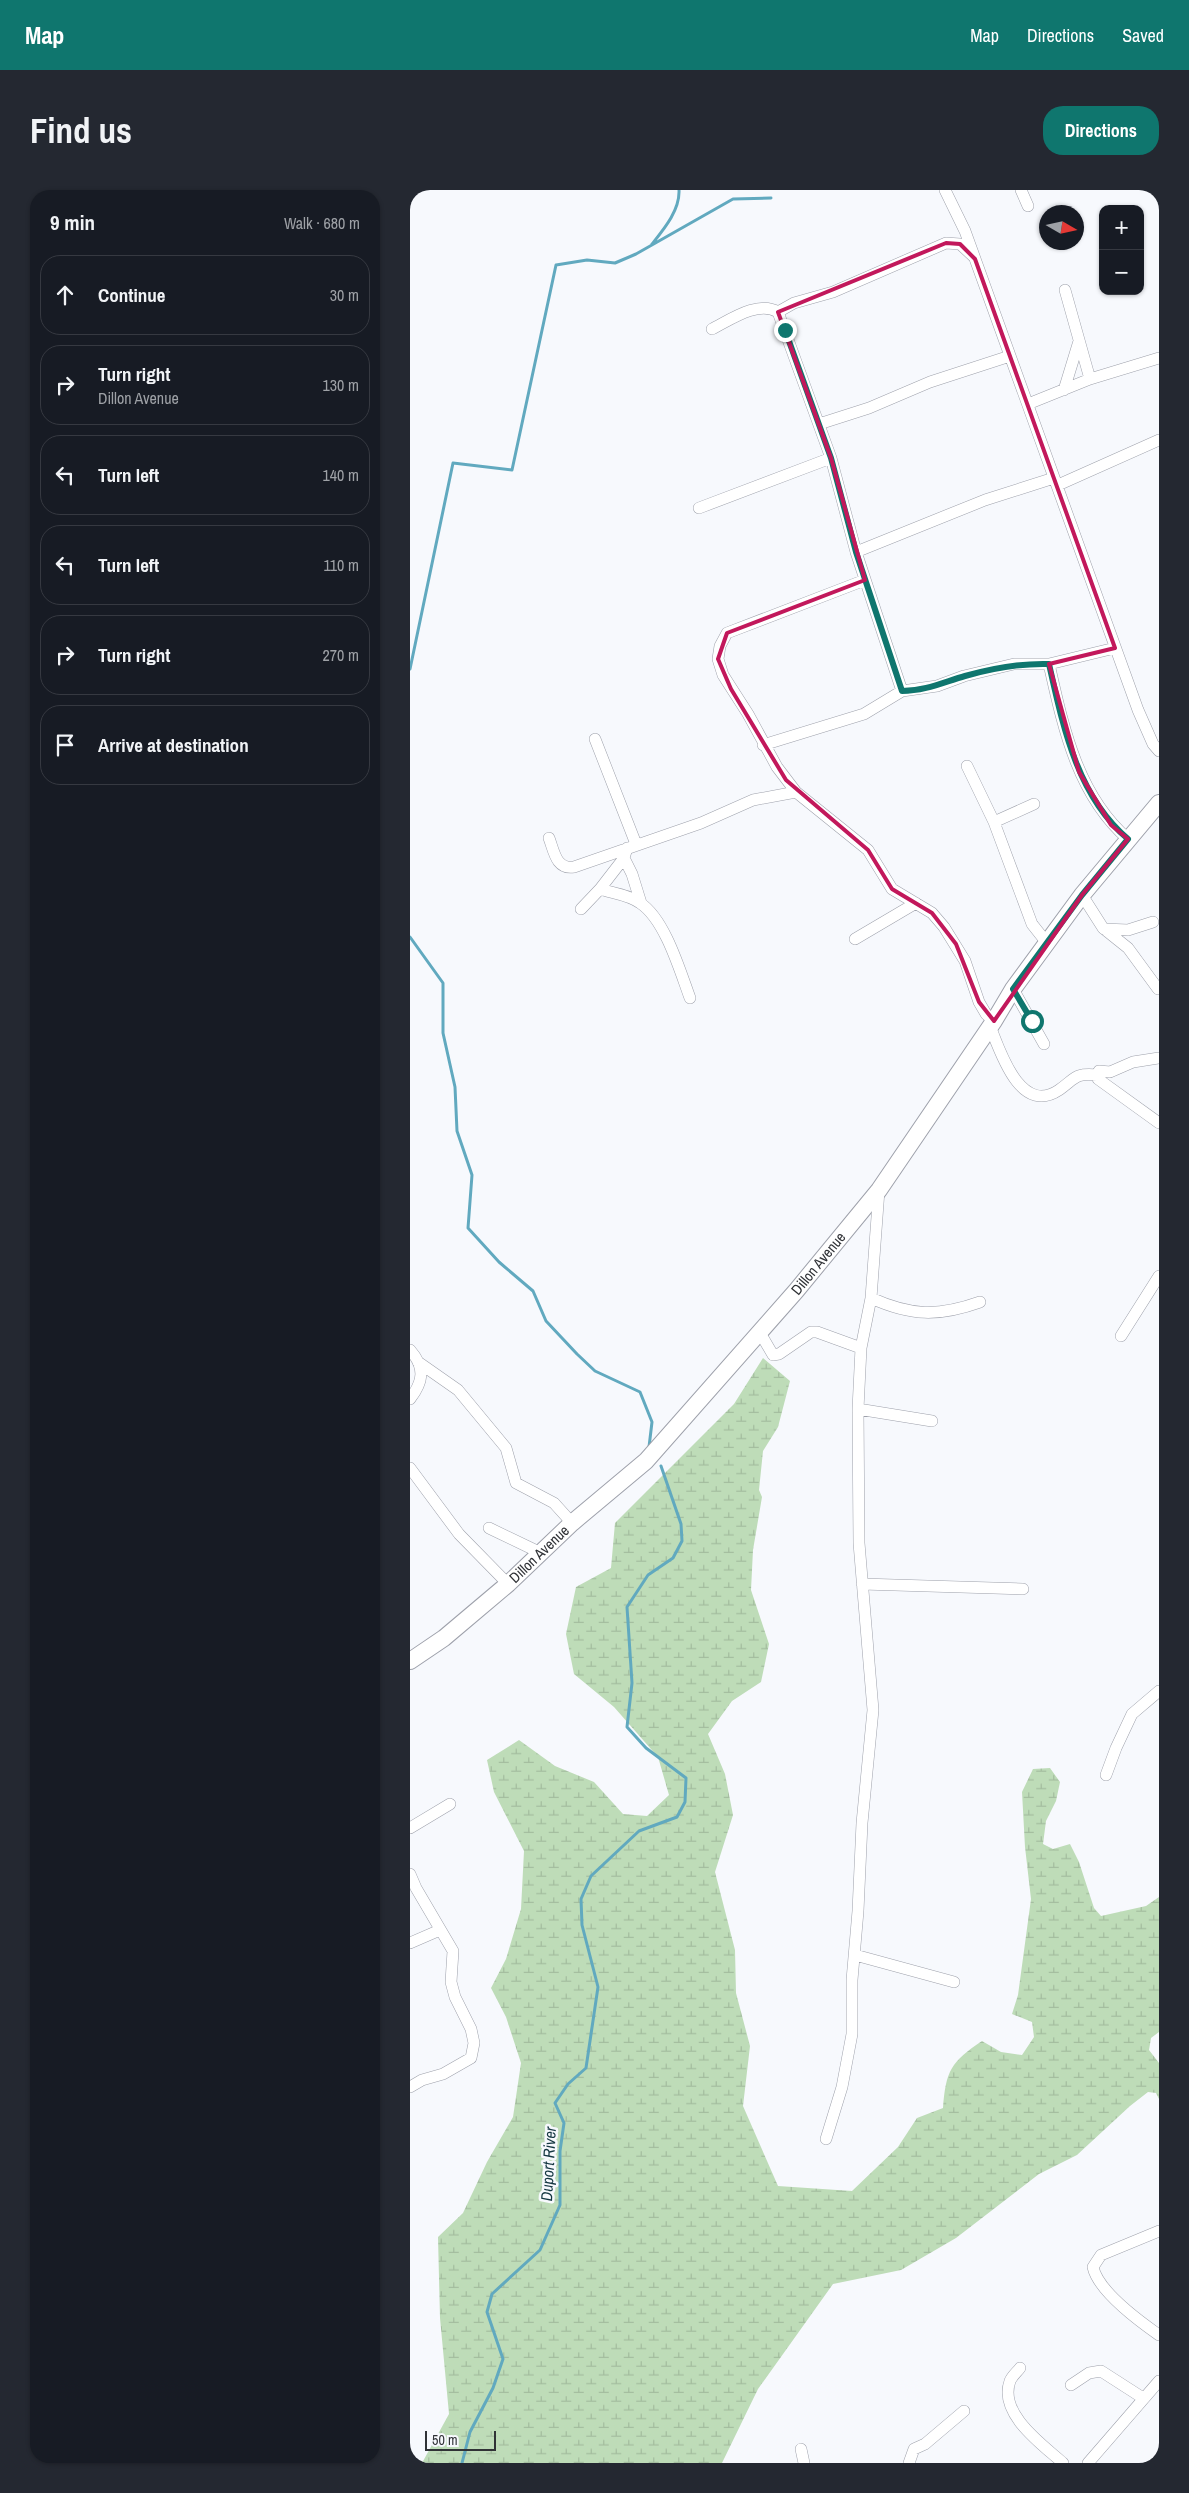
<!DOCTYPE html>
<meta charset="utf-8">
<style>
:root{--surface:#171b24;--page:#242831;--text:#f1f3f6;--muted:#9ea1a6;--line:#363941;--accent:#0f766e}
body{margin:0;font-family:"Archivo Narrow",sans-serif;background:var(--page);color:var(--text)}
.controls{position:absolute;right:15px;top:15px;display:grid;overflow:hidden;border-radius:10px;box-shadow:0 1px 4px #0004}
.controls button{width:45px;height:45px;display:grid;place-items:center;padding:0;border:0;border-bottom:1px solid var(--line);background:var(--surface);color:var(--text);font:25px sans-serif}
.compass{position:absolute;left:629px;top:15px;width:45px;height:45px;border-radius:50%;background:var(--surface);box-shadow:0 1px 4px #0004;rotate:99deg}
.scale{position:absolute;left:15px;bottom:12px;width:71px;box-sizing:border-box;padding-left:5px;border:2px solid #303236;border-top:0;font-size:14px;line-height:18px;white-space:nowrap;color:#303236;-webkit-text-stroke:4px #f7f9fd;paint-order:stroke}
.stop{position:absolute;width:15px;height:15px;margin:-11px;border:4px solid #0f766e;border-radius:50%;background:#fff}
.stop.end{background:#0f766e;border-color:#fff;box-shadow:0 1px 5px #0008}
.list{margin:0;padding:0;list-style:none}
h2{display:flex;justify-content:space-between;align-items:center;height:65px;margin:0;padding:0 20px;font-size:21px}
h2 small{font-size:16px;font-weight:400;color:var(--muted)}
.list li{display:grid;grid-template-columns:32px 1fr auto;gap:15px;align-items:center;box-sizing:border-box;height:80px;margin:0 10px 10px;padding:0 10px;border:1px solid var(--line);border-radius:20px}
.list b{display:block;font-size:19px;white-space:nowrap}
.list p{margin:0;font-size:16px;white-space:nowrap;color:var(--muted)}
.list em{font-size:16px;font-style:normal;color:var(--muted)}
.icon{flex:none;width:28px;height:28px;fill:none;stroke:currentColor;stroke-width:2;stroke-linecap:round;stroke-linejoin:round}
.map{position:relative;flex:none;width:749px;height:2273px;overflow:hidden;border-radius:20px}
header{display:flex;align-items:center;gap:30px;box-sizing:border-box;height:70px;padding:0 25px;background:var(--accent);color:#fff}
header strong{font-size:24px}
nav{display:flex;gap:28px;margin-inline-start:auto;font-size:18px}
.intro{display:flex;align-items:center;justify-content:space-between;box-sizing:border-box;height:120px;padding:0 30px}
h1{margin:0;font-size:35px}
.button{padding:12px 22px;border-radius:20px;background:var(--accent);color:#fff;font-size:18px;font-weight:700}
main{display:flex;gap:30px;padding:0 30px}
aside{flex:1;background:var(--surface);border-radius:20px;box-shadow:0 1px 4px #0004}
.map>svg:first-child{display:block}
.wetland{fill:url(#wetland-marsh)}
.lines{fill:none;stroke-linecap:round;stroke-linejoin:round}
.stream{stroke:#61a9bf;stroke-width:3}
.street-casing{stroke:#9ea1ab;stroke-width:12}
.secondary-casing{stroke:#9ea1ab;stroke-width:18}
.street{stroke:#fff;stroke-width:11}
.secondary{stroke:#fff;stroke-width:16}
.route{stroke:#0f766e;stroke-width:6}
.marked{fill:none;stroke:#c2185b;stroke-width:4;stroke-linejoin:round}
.labels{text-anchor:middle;stroke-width:5;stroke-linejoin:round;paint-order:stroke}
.street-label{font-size:15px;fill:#303236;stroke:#f7f9fd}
.water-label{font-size:16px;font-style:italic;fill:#143741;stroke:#f7f9fd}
</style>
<header>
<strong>Map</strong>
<nav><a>Map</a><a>Directions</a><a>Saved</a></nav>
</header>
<div class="intro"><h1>Find us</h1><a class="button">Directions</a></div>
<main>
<aside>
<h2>9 min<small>Walk · 680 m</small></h2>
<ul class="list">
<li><svg class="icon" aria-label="ahead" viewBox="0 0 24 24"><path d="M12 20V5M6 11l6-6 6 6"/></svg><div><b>Continue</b></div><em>30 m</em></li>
<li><svg class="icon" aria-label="right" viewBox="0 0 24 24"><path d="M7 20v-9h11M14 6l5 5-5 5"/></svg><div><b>Turn right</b><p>Dillon Avenue</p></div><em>130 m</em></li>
<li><svg class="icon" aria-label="left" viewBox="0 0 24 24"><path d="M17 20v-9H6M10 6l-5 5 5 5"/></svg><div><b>Turn left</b></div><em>140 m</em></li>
<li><svg class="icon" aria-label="left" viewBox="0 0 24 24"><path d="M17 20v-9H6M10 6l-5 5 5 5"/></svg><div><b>Turn left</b></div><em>110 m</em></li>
<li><svg class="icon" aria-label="right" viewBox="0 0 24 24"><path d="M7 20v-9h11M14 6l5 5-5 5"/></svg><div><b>Turn right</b></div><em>270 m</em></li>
<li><svg class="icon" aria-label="arrive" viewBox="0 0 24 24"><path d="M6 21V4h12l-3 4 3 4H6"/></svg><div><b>Arrive at destination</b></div></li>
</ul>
</aside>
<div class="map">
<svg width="749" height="2273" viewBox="0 0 749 2273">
<defs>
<pattern id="wetland-marsh" width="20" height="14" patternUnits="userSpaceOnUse" patternTransform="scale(1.25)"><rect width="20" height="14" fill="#bedcb8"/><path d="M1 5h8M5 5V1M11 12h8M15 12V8" fill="none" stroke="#a4bd9f"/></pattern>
</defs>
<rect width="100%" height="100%" fill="#f7f9fd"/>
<!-- wetland -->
<path class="wetland" d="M353,1168L380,1191L368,1237L353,1261L349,1300L352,1307L343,1360L341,1400L359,1454L351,1492L322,1511L298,1544L315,1584L323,1625L305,1682L325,1760L326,1803L340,1856L333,1916L368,1996L442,2001L488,1957L507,1928L533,1918C536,1880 541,1872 572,1851L591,1862L612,1865L624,1847L622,1832L602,1824L608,1805L621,1709L615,1657L612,1602L623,1579L640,1578L650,1592L646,1611L636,1631L633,1654L643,1659L660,1654L669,1672L684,1718L691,1726L736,1716L749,1707V1842L741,1848L739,1860L749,1873V1909L746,1903L738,1902L720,1916L667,1965L629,1984L546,2048L491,2080L423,2094L348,2199L312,2273H12L39,2224L30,2128L28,2047L53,2023L77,1972L103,1927L111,1873L96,1827L81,1798L96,1769L111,1719L114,1661L84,1602L77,1570L109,1550L145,1576L184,1592L213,1624L237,1626L259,1605L248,1567L204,1517L164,1484L156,1444L166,1397L201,1378L205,1333L324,1214Z"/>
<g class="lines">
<!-- stream -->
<path class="stream" d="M242,54C254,39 270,20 269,0
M0,479L43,273L102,280L146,75L177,70L205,73L226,64L323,9L361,8
M0,747L33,793V843L45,897L47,941L62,985L58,1038L89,1072L123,1101L136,1131L167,1164L185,1181L230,1202L242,1232L239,1257
M52,2273L60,2242L83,2198L93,2169L77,2122L82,2104L130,2060L150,2015V1961L154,1933L145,1913L158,1894L176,1878L188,1797L172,1735L171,1709L181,1686L229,1641L267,1627L275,1612L276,1588L236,1558L217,1537L222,1493L217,1417L238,1385L263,1368L272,1351L271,1334L251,1276"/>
<!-- street casing -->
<g class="street-casing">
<path id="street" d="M535,0L555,41L728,520L743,554L749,561
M611,0L618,16
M655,100L680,189
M368,122L384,113L423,102L536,53L550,54L563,66
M302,139C320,130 348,110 368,122L421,268L446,362L492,501L527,496L554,486L604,474H639L705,458
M654,200L669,151
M618,214L680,189L749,168
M409,234L459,218L520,192L600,166
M648,295L749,250
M289,318L421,268
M446,362L575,310L644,288
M455,390L317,443L310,456L308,469L313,485L338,524L367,577L386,602L458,660L482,699L522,723L534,737L555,771L569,812L576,824L584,831
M639,474C653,536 667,605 718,649
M185,549L226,654
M353,555L454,524L492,501
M557,576L584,632L622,734L637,753
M584,632L624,614
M139,648C144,661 146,680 164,677L291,633L343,610L386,602
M217,658L214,668L222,684L231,713
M190,699L214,668
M672,705L693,738L718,758L748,799
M171,719L190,699C202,703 220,705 230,713C255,729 270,781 280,808
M694,739L718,740L743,732
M445,749L506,713
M603,799L634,854
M580,836C590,861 610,926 649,900C666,888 664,883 687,885L689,881L700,882L723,872L749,868
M687,885L688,889L749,933
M461,1108C501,1126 528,1127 570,1112
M349,1141L363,1165L369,1164L401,1142H407L451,1158
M711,1146L749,1086
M0,1160C16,1178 13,1192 0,1209
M8,1172L48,1200L96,1258L106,1293L144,1313L162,1333
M448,1219L522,1231
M0,1278L49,1344L98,1394
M79,1338L131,1363
M452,1394L613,1399
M696,1585L706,1558L722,1524L749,1501
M0,1638L40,1614
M0,1684L6,1698L43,1761L41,1792L45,1807L61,1839L64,1853L61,1868L33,1884L12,1890L0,1897
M0,1753L30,1740
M445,1765L544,1792
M416,1949L432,1897L442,1844V1790L448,1721L452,1633L463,1520L449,1353L448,1219L451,1158L461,1108L469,1000
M749,2041L691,2065L683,2077C688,2101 729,2131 749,2145
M610,2178C607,2182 602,2186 600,2191C588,2224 633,2255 653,2273
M661,2195L679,2183L691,2181L733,2208
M391,2259L394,2273
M499,2273L504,2259L515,2254L554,2221
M678,2273L749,2191"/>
</g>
<!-- secondary casing -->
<g class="secondary-casing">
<g id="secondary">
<path id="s1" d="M0,1471L34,1448L98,1394L162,1333L236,1271L386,1101L469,1000L584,831L603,799L672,705L749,613"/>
</g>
</g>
<!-- street -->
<use href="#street" class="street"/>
<!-- secondary -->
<use href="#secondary" class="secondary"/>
</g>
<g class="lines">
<!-- route -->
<path class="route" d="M375,140L421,268L446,362L492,501C515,501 534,492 555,486C584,478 610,473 639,474C653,536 667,606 718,649L672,705L603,799L622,831"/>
</g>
<!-- marked area -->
<path class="marked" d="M536,53L550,54L565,69L705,458L639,474L669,582L701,635L718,649L672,705L584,831L569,812L546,754L522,723L482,699L458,660L376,590L321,499L308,469L317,443L455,390L421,268L368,122Z"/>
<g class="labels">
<!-- street labels -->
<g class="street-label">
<text dy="5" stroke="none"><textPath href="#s1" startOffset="572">Dillon Avenue</textPath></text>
<text dy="5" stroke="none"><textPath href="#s1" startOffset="168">Dillon Avenue</textPath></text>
</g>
<!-- water labels -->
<g class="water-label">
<text transform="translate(138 1974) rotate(-87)" y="6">Duport River</text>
</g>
</g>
</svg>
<div class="controls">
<button>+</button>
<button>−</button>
</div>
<svg class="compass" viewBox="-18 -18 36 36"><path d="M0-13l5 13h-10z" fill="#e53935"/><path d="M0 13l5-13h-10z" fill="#9ea1a6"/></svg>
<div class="scale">50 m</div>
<div class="stop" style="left:622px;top:831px"></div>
<div class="stop end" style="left:375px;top:140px"></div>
</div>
</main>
